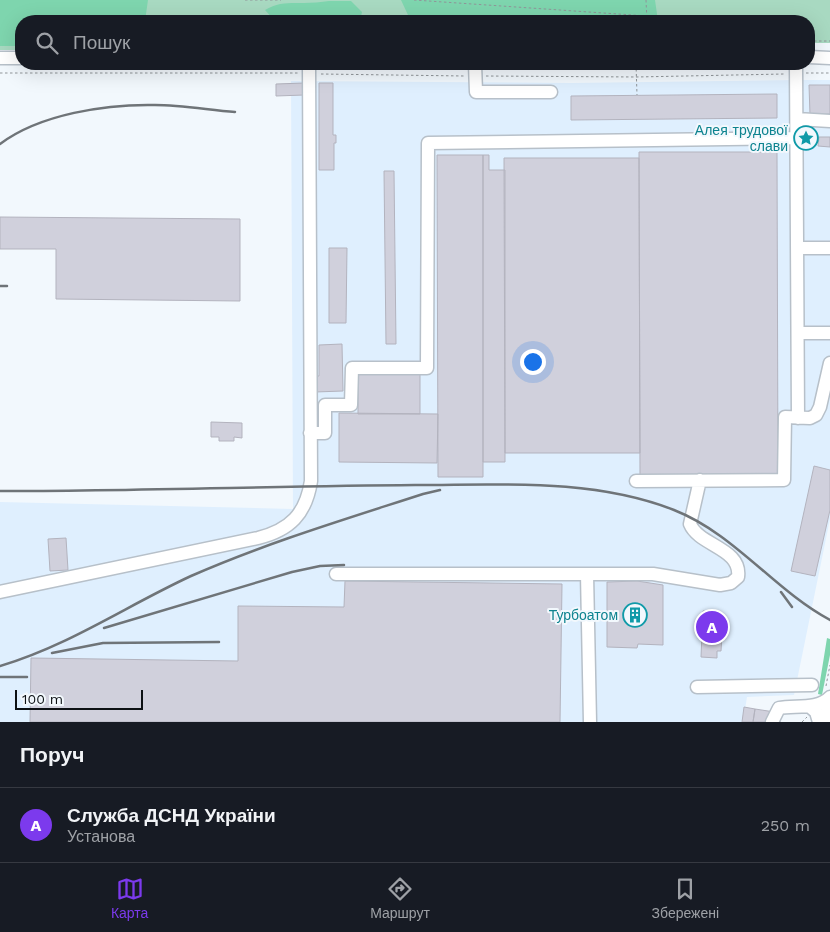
<!DOCTYPE html>
<html lang="uk">
<meta charset="utf-8">
<style>
:root{--surface:#171b24;--page:#242831;--text:#f1f3f6;--muted:#9ea1a6;--line:#363941;--accent:#7c3aed}
body{margin:0;font-family:"Work Sans",sans-serif;background:var(--page);color:var(--text)}
.scale{position:absolute;left:15px;bottom:12px;width:128px;box-sizing:border-box;padding-left:5px;border:2px solid #0d1114;border-top:0;font-size:14px;line-height:18px;white-space:nowrap;color:#0d1114;-webkit-text-stroke:4px #f2f8fd;paint-order:stroke}
.you{position:absolute;left:532px;top:361px;width:18px;height:18px;margin:-12px;border:4px solid #fff;border-radius:50%;background:#1a73e8;box-shadow:0 0 0 8px #1a73e833}
.badge{display:grid;place-items:center;width:32px;height:32px;border-radius:50%;background:var(--accent);color:#fff;font-size:16px;font-weight:700}
.pin{position:absolute;translate:-50% -50%;border:2px solid #fff;box-shadow:0 1px 5px #0006}
.list{margin:0;padding:0;list-style:none}
h2{display:flex;justify-content:space-between;align-items:center;height:65px;margin:0;padding:0 20px;font-size:21px}
h2 small{font-size:16px;font-weight:400;color:var(--muted)}
.list li{display:grid;grid-template-columns:32px 1fr auto;gap:15px;align-items:center;box-sizing:border-box;height:75px;padding:0 20px;border-top:1px solid var(--line)}
.list b{display:block;font-size:19px;white-space:nowrap}
.list p{margin:0;font-size:16px;white-space:nowrap;color:var(--muted)}
.list em{font-size:16px;font-style:normal;color:var(--muted)}
.icon{flex:none;width:28px;height:28px;fill:none;stroke:currentColor;stroke-width:2;stroke-linecap:round;stroke-linejoin:round}
.map{position:relative;flex:none;width:830px;height:722px;overflow:hidden}
.search{position:absolute;background:var(--surface);box-shadow:0 5px 20px #0002;left:15px;right:15px;top:15px;height:55px;display:flex;align-items:center;gap:12px;box-sizing:border-box;padding:0 18px;border-radius:20px;color:var(--muted);font-size:19px}
.sheet{height:140px;background:var(--surface)}
nav{display:flex;justify-content:space-around;align-items:center;box-sizing:border-box;height:70px;border-top:1px solid var(--line);background:var(--surface);font-size:14px;color:var(--muted)}
nav a{display:grid;justify-items:center;gap:2px}
nav .on{color:var(--accent)}
.map>svg:first-child{display:block}
.built{fill:#dfeffe}
.green{fill:#a8d9c1}
.forest{fill:#7ed5ae}
.building{fill:#d0d0dc;stroke:#b3b3be}
.lines{fill:none;stroke-linecap:round;stroke-linejoin:round}
.minor-casing{stroke:#b7c0c9;stroke-width:15}
.major-casing{stroke:#b7c0c9;stroke-width:18}
.path{stroke:#909599;stroke-width:1;stroke-dasharray:2.5 2.5;stroke-linecap:butt}
.minor{stroke:#fff;stroke-width:12}
.major{stroke:#fff;stroke-width:15}
.rail{stroke:#6f7478;stroke-width:2.5}
.labels{text-anchor:middle;stroke-width:4;stroke-linejoin:round;paint-order:stroke}
.culture-label{font-size:14px;fill:#0d838f;stroke:#f2f8fd;text-anchor:end}
</style>
<div class="map">
<svg width="830" height="722" viewBox="0 0 830 722">
<rect width="100%" height="100%" fill="#f2f8fd"/>
<!-- built -->
<path class="built" d="M797,80H830V519L794,695L747,697L743,722H0V502L293,509L291,81L572,83Z"/>
<!-- green -->
<path class="green" d="M0,0H830V43H809V21H21V50H0Z"/>
<!-- forest -->
<path class="forest" d="M0,0H148L145,21H21V46H0Z
M401,0H655L658,21H424L408,15Z
M329,1H351L362,12L360,21H275L265,10C278,2 290,3 304,3C312,3 321,2 329,1Z
M827,638L830,639V655L822,695L818,694Z"/>
<!-- building -->
<path class="building" d="M304,83V95L276,96V84Z
M319,83H333V135H336V143H334V170H319Z
M809,85H830V114L810,115Z
M777,94V118L571,120V96Z
M819,137H830V147L818,146Z
M639,152H777L778,476H640Z
M437,155H483V477H438Z
M483,155H489V170H505V462H483Z
M504,158H639L640,453H505Z
M384,171H394L396,344H386Z
M0,217L240,219V301L56,299V249H0Z
M329,248H347L346,323H329Z
M342,344L343,391L315,392V376H319V345Z
M358,374H420V414H358Z
M339,413L438,414L437,463L339,462Z
M211,422L242,423V438L234,437V441H219V437H211Z
M814,466L830,470V510L815,576L791,571Z
M66,538L68,570L50,571L48,539Z
M345,581L562,584L560,722H30L31,658L238,661V606L344,607Z
M637,581L663,585V645L638,644L637,648L607,647V582Z
M703,611H719V619H723L721,651H717V658L701,657Z
M744,707L755,709L753,722H742Z
M755,709L781,713L780,722H753Z"/>
<g class="lines">
<!-- minor casing -->
<g class="minor-casing">
<path id="minor" d="M809,57L830,58
M0,58H21
M475,64L476,92H551
M796,64L798,418
M797,119L830,121
M798,248H830
M798,333H830
M310,433H325V405H351L352,368H427L428,143L797,138
M636,481L784,480L785,417L810,418L816,415L820,407L830,363
M336,574H653L720,585L731,583L738,577C742,548 699,546 690,524L700,480
M587,574L590,722
M0,592L258,538C290,530 306,514 311,481L309,64
M697,687L812,685
M809,706L816,712L819,722
M772,722L779,708C795,705 818,710 830,697"/>
</g>
<!-- major casing -->
<g class="major-casing">
<path id="major" d="M826,722L830,704"/>
</g>
<!-- path -->
<path class="path" d="M245,0H281
M414,0L647,16
M646,0L647,21
M648,16L651,21
M809,41H830
M636,64L637,95
M0,73H299
M806,73H830
M321,74L464,76
M486,76L636,77L784,74
M826,686L830,665
M802,722L807,717"/>
<!-- minor -->
<use href="#minor" class="minor"/>
<!-- major -->
<use href="#major" class="major"/>
<!-- rail -->
<path class="rail" d="M0,144C40,114 106,104 155,105C181,105 209,110 235,112
M0,286H7
M0,491C138,491 276,486 415,485C501,485 592,478 674,510C735,534 774,590 830,620
M781,592L792,607
M104,628L292,572L320,566L344,565
M52,653L103,643L219,642
M0,666C70,645 126,606 191,576C266,543 346,519 423,494L440,490
M0,677H27"/>
</g>
<!-- icons -->
<defs>
<g id="sight-ring" transform="scale(1.25)"><circle r="9.5" fill="#f2f8fd" stroke="#0f9aa8" stroke-width="1.5"/><path d="M0-6L1.8-2.2L6-1.7L2.9 1.2L3.7 5.4L0 3.3L-3.7 5.4L-2.9 1.2L-6-1.7L-1.8-2.2Z" fill="#0f9aa8"/></g>
<g id="building-ring" transform="scale(1.25)"><circle r="9.5" fill="#f2f8fd" stroke="#0f9aa8" stroke-width="1.5"/><path d="M-4-6H4V6H1V3H-1V6H-4ZM-2.5-4.3h1.7v1.8h-1.7ZM.8-4.3h1.7v1.8H.8ZM-2.5-1h1.7V.8h-1.7ZM.8-1h1.7V.8H.8Z" fill="#0f9aa8"/></g>
</defs>
<g fill-rule="evenodd">
<use href="#sight-ring" x="806" y="138"/>
<use href="#building-ring" x="635" y="615"/>
</g>
<g class="labels">
<!-- culture labels -->
<g class="culture-label">
<text x="788" y="135">Алея трудової<tspan x="788" dy="16">слави</tspan></text>
<text x="618" y="620">Турбоатом</text>
</g>
</g>
</svg>
<div class="scale">100 m</div>
<div class="you"></div>
<div class="pin badge" style="left:712px;top:627px">A</div>
<div class="search"><svg class="icon" aria-label="search" viewBox="0 0 24 24"><circle cx="10" cy="10" r="6"/><path d="M15 15l6 6"/></svg>Пошук</div>
</div>
<section class="sheet">
<h2>Поруч<small></small></h2>
<ul class="list">
<li><span class="badge">A</span><div><b>Служба ДСНД України</b><p>Установа</p></div><em>250 m</em></li>
</ul>
</section>
<nav>
<a class="on"><svg class="icon" aria-label="map" viewBox="0 0 24 24"><path d="M3 6l6-2 6 2 6-2v14l-6 2-6-2-6 2zM9 4v14M15 6v14"/></svg>Карта</a>
<a><svg class="icon" aria-label="directions" viewBox="0 0 24 24"><path d="M12 3l9 9-9 9-9-9zM9 14v-3h6M13 9l2 2-2 2"/></svg>Маршрут</a>
<a><svg class="icon" aria-label="saved" viewBox="0 0 24 24"><path d="M7 4h10v16l-5-4-5 4z"/></svg>Збережені</a>
</nav>
